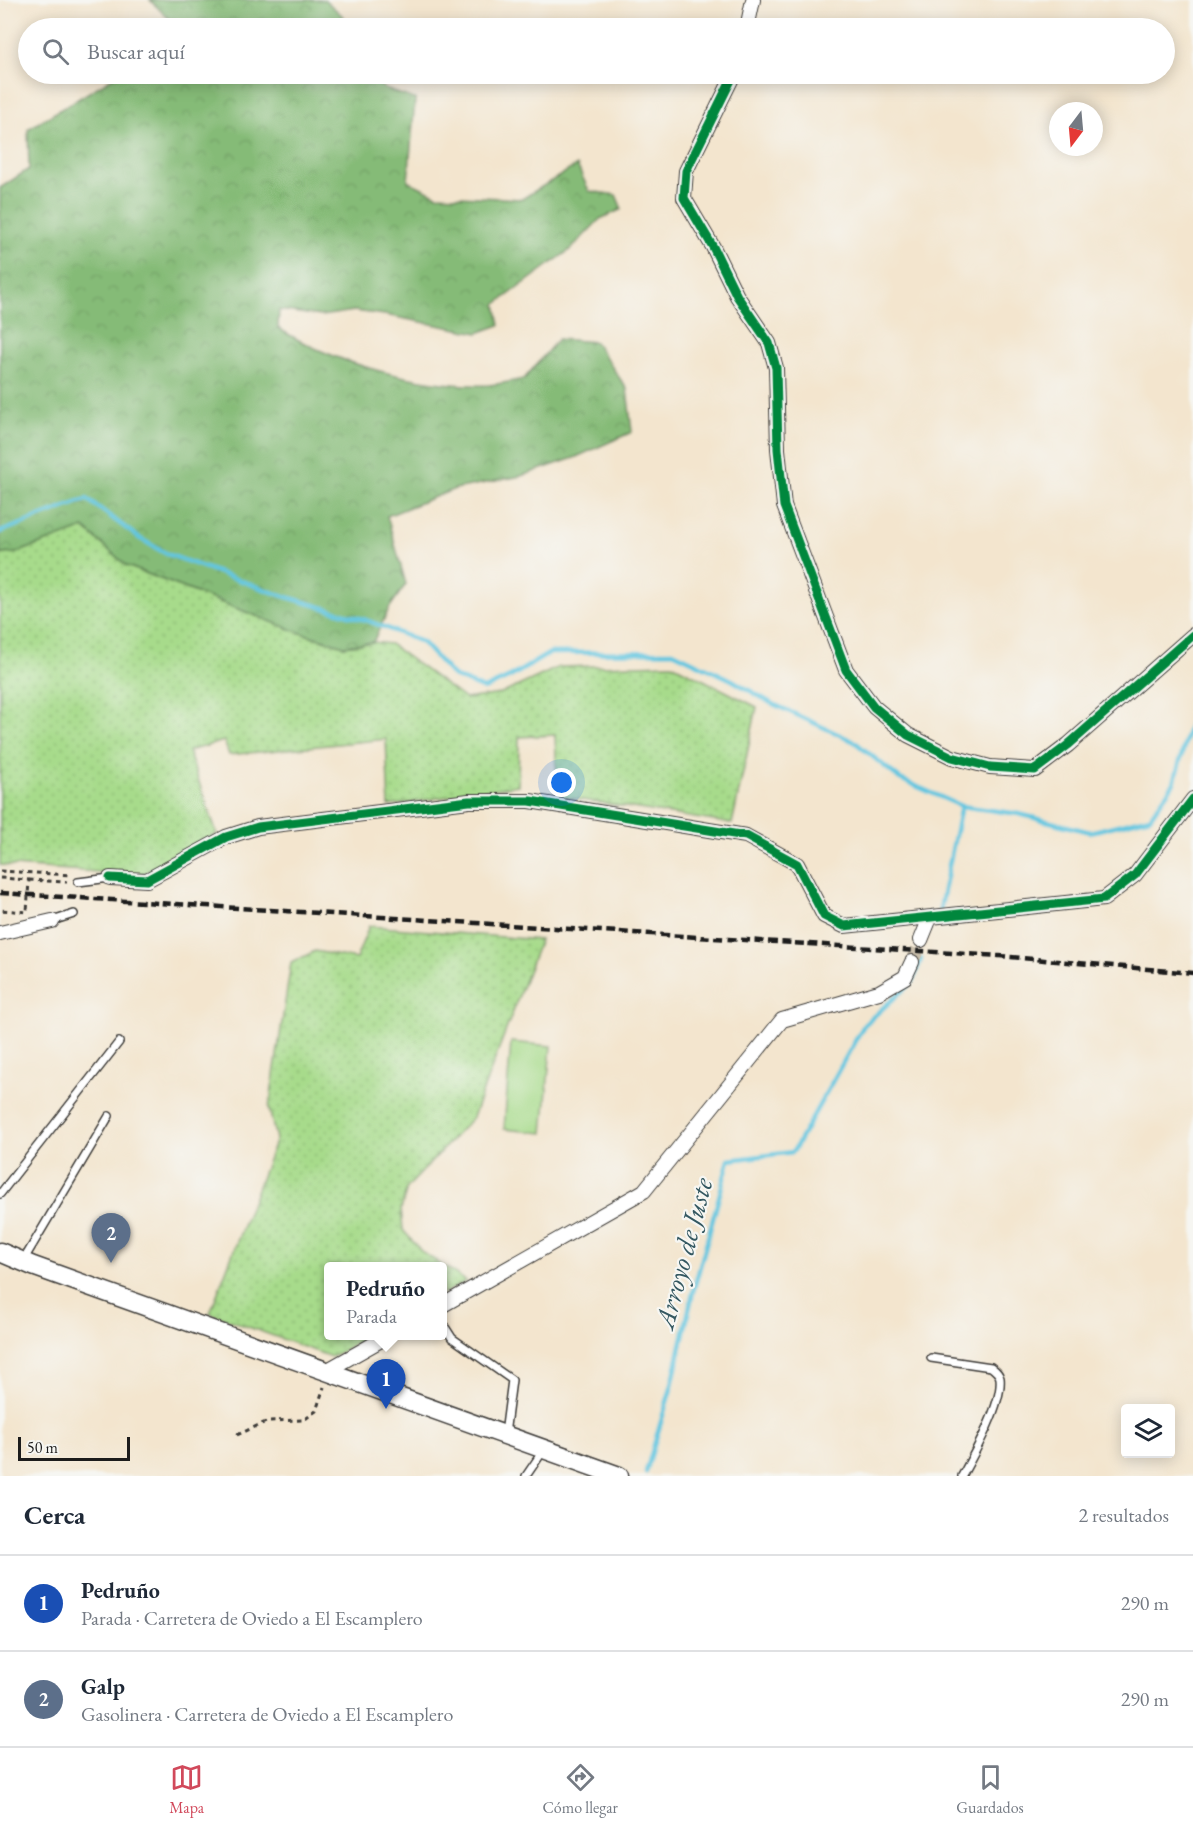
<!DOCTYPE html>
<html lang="es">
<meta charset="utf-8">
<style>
:root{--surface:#fff;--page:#f6f6f7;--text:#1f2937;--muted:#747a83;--line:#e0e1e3;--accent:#d1495b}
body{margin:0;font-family:"EB Garamond",serif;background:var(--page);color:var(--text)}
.controls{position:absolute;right:18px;bottom:18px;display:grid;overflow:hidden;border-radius:6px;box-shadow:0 3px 15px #0003}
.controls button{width:54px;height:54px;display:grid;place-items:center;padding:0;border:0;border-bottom:2px solid var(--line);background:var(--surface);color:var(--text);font:30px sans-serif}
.compass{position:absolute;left:1049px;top:102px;width:54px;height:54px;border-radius:50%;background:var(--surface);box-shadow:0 3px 15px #0003;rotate:196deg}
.scale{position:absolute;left:18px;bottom:15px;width:112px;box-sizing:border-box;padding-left:6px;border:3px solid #1c1c1c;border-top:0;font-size:16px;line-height:21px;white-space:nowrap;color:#1c1c1c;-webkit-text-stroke:4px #f6f6f2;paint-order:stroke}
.you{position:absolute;left:562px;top:783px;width:21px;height:21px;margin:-15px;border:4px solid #fff;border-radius:50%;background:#1a73e8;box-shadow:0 0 0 9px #1a73e833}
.badge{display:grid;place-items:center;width:39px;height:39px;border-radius:50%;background:var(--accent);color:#fff;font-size:20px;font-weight:700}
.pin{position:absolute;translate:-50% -50px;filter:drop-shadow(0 2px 3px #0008)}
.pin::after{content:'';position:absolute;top:32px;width:21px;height:18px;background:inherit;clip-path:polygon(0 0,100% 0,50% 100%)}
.popup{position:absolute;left:324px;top:1262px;width:123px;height:78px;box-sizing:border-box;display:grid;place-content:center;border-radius:6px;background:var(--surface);filter:drop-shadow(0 2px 4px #0005);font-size:20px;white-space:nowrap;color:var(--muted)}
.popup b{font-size:22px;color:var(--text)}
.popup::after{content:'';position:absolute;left:50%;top:100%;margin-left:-12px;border:12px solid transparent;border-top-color:var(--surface)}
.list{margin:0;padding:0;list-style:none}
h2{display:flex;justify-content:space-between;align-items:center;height:78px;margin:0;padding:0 24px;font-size:26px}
h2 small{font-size:20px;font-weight:400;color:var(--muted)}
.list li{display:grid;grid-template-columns:39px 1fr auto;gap:18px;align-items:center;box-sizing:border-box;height:96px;padding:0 24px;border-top:2px solid var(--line)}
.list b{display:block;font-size:22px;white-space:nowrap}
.list p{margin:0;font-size:20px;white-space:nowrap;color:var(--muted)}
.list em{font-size:20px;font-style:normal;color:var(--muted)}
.icon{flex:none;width:33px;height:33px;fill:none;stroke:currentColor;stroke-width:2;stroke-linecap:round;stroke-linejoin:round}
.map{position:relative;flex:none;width:1193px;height:1476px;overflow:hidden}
.search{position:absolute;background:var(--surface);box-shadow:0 3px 15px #0003;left:18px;right:18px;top:18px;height:66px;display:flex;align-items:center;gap:15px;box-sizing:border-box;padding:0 21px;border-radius:33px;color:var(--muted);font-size:22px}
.sheet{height:270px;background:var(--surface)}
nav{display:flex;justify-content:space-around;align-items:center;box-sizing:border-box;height:84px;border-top:2px solid var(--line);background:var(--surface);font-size:16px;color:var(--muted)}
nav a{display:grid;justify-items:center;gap:3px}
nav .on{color:var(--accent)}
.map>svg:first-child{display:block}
.grass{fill:url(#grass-dots);stroke:#627c54;stroke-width:1.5}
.forest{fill:url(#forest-crowns);stroke:#506c4a;stroke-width:1.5}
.pitch{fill:#a7db8b;stroke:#627c54;stroke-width:1.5}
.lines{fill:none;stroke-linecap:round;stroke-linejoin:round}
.stream{stroke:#62c6e0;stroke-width:4.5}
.street-tunnel{stroke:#c8bdaa;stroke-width:14;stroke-dasharray:14 7;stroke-linecap:butt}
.lane-casing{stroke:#3c3a37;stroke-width:10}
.street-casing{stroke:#3c3a37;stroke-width:16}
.secondary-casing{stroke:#3c3a37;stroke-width:21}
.path{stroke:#3c3a37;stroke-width:3;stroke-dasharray:4.5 4.5;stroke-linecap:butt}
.lane{stroke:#fff;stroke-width:7}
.street{stroke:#fff;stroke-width:14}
.secondary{stroke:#fff;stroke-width:18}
.rail{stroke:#1c1c1c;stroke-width:4.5;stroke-dasharray:9 4.5;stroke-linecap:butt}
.path-bridge{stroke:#3c3a37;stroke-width:3;stroke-dasharray:4.5 4.5;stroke-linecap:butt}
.cycleway-casing{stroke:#f6f6f2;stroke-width:13}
.cycleway{stroke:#00873e;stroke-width:9}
.labels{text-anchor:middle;stroke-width:4.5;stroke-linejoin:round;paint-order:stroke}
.water-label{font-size:28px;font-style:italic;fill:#345861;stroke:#f6f6f2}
</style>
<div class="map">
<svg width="1193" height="1476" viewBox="0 0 1193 1476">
<defs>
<pattern id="grass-dots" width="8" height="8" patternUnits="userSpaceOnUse" patternTransform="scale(1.5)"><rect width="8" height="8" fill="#a7db8b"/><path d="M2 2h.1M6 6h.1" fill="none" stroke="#8fbb77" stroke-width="1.8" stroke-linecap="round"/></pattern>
<pattern id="forest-crowns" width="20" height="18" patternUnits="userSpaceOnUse" patternTransform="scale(1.5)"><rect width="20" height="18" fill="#85bb77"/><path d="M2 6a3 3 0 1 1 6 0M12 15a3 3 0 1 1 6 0" fill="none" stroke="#72a066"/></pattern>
</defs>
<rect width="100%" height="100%" fill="#f6f6f2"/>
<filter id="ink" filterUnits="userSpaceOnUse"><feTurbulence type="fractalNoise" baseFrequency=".0167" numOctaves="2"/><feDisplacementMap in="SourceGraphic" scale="12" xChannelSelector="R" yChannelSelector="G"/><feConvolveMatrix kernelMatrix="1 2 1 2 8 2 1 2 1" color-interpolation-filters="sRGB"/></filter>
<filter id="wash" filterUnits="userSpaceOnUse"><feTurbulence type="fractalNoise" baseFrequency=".008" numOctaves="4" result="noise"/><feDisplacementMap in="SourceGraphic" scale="24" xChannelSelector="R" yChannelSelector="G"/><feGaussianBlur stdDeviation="1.35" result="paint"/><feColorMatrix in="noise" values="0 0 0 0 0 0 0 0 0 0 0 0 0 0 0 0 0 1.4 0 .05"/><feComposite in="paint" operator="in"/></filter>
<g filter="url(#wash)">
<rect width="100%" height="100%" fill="#f3e5ce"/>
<!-- grass -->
<path class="grass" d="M84,528L127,566L298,632L344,646L373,642L390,644L465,699L501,694L559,667L672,664L757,707L732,824L558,796L555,735L519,737L518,785L389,806L386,739L229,755L224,741L188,751L217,834L141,875L0,865V554L16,553Z
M369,926L540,940L473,1117L407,1188L401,1209L403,1230L421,1251L466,1281L443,1294V1266H329V1336H369L331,1357L210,1313L276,1139L269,1108L291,963L315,951L356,959Z"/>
<!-- forest -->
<path class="forest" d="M150,0H325L344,17L345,28H178Z
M119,74H368L385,89L415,99L408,181L437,195L522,199L577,165L589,191L616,195L622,209L600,219L571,249L496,304L500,325L478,333L385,315L354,311L321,316L279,310L278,328C334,364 421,387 488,385C500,384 512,381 524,379L558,339L595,342L627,389L632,432L574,458L521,476L455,489L387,516L406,584L390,607L373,642L344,646L298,632L127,566L84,528L16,553L0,554V188L29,169L28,129Z"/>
<!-- pitch -->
<path class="pitch" d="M511,1042L551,1046L543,1133L504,1129Z"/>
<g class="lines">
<!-- stream -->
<path class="stream" d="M0,532L87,499L139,538L167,554L280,595L366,620L422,642L453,676L484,689L510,677L550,653L673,652L732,680L771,703L855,742L900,779L961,806L1019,814L1090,832L1150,817L1174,783L1193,713
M940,910L961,806
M646,1472L672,1385L693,1292L729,1160L793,1152L864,1025L913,981L921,959"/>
</g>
</g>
<g filter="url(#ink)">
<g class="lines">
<!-- street-tunnel -->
<path class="street-tunnel" d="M912,962L921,940"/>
<!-- lane casing -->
<g class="lane-casing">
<path id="lane" d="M78,882L110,878
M52,921L74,914
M0,1194L119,1042
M23,1261L109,1116
M443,1324L452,1338L512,1380L505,1434
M931,1358L991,1367C995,1370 999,1373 1000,1378C1003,1403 974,1454 962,1476
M526,1476L543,1451"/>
</g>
<!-- street casing -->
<g class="street-casing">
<path id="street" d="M747,28L753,0
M734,74L686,171L684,198L713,247L737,296L769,343L776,368L778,449L784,506L846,670L874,707L908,735L952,757L990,767L1035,770L1068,745L1193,635
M110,878L147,880L226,837L258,827L469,801H530L746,836L797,864L824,916L844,926L1104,899L1135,875L1193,799
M0,933L52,921
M921,940L930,918
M443,1305L644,1191L782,1020L879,992L905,977L912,962
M326,1371L388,1336"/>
</g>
<!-- secondary casing -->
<g class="secondary-casing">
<path id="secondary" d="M0,1252L33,1266L619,1476"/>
</g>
<!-- path -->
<path class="path" d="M0,871L70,875
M29,880L67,882
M237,1435L268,1421L304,1420L316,1411L324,1387"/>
<!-- lane -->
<use href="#lane" class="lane"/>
<!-- street -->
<use href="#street" class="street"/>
<!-- secondary -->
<use href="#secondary" class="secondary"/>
<!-- rail -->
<path class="rail" d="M0,893L999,956L1193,973"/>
<!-- path-bridge -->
<path class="path-bridge" d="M0,878L29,880L27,912L0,910"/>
<!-- cycleway casing -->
<g class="cycleway-casing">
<path id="cycleway" d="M734,74L686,171L684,198L713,247L737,296L769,343L776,368L778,449L784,506L846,670L874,707L908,735L952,757L990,767L1035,770L1068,745L1193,635
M110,878L147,880L226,837L258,827L469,801H530L746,836L797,864L824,916L844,926L1104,899L1135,875L1193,799"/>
</g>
<!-- cycleway -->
<use href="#cycleway" class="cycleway"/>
</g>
</g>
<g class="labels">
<!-- water labels -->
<g class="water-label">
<text transform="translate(683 1253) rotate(-75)" y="10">Arroyo de Juste</text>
</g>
</g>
</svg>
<div class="controls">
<button><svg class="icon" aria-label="layers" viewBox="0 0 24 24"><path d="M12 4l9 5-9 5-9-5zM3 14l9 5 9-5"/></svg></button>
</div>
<svg class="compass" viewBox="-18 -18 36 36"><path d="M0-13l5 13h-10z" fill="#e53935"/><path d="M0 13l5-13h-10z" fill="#747a83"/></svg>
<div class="scale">50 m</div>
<div class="you"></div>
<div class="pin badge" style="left:386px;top:1409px;background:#1a4fb4">1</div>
<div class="popup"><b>Pedruño</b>Parada</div>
<div class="pin badge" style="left:111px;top:1263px;background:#5c6f8a">2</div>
<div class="search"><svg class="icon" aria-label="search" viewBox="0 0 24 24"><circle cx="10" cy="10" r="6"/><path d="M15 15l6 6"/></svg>Buscar aquí</div>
</div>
<section class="sheet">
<h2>Cerca<small>2 resultados</small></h2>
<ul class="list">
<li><span class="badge" style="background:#1a4fb4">1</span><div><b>Pedruño</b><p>Parada · Carretera de Oviedo a El Escamplero</p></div><em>290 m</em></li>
<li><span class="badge" style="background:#5c6f8a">2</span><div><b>Galp</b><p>Gasolinera · Carretera de Oviedo a El Escamplero</p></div><em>290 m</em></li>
</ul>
</section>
<nav>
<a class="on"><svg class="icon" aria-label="map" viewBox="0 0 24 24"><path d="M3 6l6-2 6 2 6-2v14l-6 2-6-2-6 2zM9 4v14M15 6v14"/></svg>Mapa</a>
<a><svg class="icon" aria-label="directions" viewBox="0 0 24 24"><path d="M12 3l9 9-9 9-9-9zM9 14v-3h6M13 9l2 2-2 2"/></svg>Cómo llegar</a>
<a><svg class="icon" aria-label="saved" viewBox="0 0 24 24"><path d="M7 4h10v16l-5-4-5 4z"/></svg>Guardados</a>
</nav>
